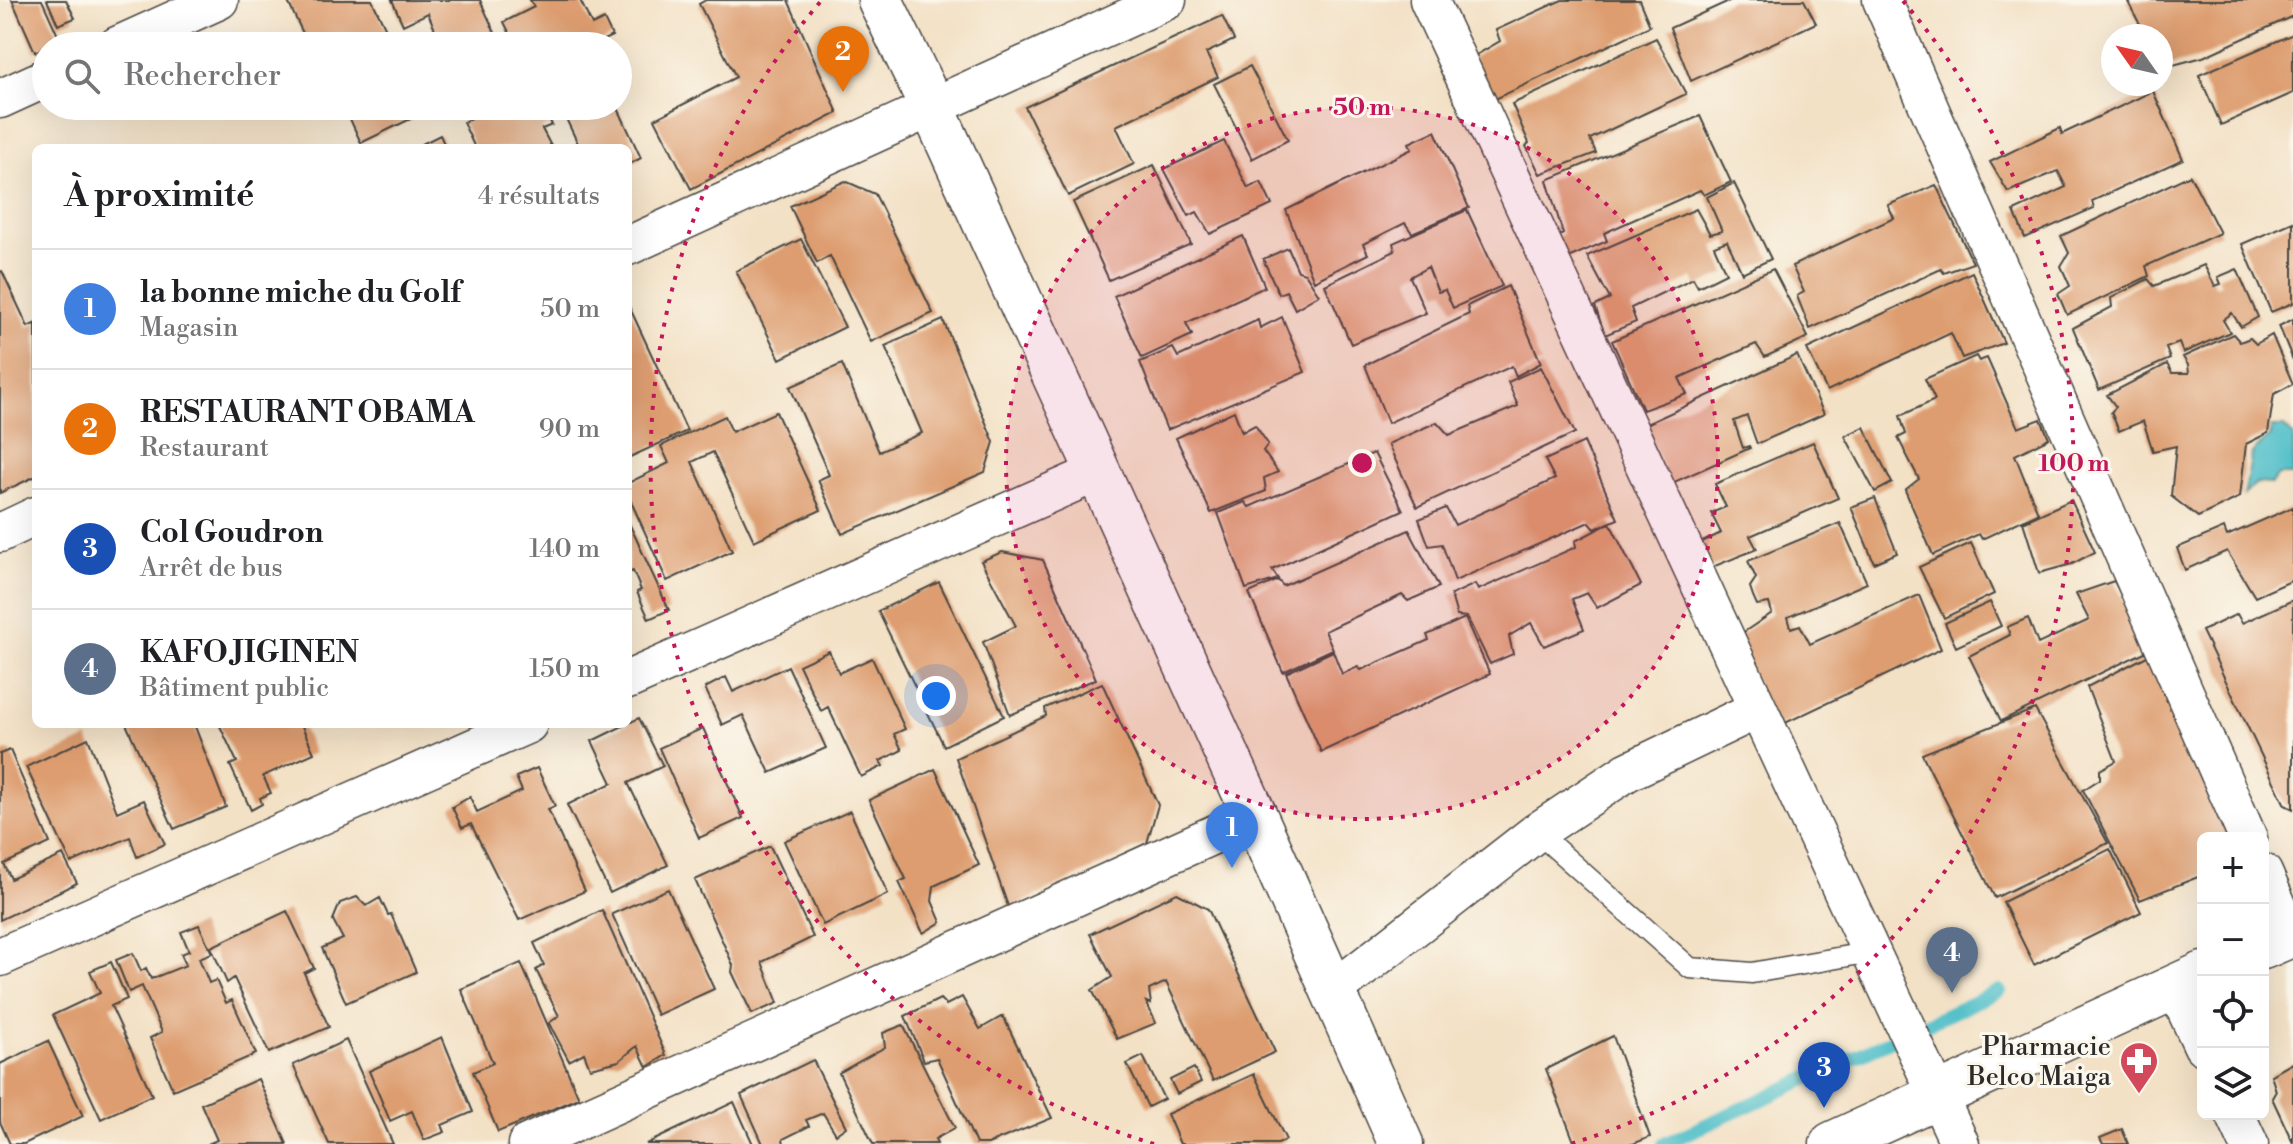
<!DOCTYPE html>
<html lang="fr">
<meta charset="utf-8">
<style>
:root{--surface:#fff;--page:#f2f2f2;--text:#202124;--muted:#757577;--line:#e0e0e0;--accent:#111827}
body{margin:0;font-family:"Libre Bodoni",serif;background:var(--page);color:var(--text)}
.controls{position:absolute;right:24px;bottom:24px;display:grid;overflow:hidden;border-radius:12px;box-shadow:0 8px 32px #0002}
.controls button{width:72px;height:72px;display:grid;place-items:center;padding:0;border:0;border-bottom:2px solid var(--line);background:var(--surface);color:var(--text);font:40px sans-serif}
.compass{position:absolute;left:2101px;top:24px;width:72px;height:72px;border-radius:50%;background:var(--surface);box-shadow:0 8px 32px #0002;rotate:304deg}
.you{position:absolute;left:936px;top:696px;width:28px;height:28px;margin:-20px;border:6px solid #fff;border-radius:50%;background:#1a73e8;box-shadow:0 0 0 12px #1a73e833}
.badge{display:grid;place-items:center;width:52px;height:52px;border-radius:50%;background:var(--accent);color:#fff;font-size:26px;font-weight:700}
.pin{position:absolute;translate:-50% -66px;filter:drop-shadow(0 2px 4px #0008)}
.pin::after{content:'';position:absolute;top:42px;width:28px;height:24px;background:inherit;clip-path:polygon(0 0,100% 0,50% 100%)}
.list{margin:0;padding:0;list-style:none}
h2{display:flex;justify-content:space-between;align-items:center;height:104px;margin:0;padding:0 32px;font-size:34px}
h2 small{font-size:26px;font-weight:400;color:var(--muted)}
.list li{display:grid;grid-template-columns:52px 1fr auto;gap:24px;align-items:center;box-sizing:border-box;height:120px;padding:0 32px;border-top:2px solid var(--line)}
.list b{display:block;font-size:30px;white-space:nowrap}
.list p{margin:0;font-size:26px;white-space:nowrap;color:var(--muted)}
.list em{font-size:26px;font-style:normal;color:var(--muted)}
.icon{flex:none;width:44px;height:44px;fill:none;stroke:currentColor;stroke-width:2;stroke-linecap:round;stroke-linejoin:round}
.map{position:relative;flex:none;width:2293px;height:1144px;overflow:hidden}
.search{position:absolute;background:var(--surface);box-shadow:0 8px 32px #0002;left:32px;top:32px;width:600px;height:88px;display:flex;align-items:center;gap:20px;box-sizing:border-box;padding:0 28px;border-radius:44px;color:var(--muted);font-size:30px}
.panel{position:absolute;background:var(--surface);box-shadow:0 8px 32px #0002;left:32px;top:144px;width:600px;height:584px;border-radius:12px}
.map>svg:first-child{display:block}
.water{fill:#52c0c9;stroke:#3e767a;stroke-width:2}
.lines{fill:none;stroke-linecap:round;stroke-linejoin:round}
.stream{stroke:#52c0c9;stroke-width:14}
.building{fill:#dd9d70}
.lane-casing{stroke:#494642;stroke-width:23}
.street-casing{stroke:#494642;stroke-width:41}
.secondary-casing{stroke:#494642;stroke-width:47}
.primary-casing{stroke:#494642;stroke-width:47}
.lane{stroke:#fff;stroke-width:20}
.street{stroke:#fff;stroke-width:38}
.secondary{stroke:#fff;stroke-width:44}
.primary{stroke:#fff;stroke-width:44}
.ring{fill:none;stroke:#c2185b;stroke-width:4;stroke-dasharray:4 8}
.labels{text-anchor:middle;stroke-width:6;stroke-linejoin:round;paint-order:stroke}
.poi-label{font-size:26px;fill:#2b2b2b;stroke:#fbf7ec;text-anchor:end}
.centre{fill:#c2185b;stroke:#fbf7ec;stroke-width:4}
.ring-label{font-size:24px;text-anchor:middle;font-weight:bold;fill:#c2185b;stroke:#fbf7ec;stroke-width:6;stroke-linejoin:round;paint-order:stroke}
</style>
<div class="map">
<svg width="2293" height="1144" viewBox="0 0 2293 1144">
<rect width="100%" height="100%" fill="#fbf7ec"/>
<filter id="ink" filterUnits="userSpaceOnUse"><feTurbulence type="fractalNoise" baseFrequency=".0125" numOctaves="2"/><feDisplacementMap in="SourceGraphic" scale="16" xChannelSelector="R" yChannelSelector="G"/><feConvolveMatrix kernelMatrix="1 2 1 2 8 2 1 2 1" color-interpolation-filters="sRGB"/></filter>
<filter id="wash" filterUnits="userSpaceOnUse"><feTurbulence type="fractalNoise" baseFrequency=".006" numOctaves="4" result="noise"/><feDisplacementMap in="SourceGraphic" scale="32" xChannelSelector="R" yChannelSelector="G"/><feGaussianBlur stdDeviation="1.8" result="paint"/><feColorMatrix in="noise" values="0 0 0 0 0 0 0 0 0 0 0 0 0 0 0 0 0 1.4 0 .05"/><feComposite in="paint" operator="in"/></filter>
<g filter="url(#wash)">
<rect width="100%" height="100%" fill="#f3e1c6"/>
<!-- water -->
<path class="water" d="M2272,427H2284L2293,436V475H2278L2271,484L2256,483L2244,495L2252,453L2269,437Z"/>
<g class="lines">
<!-- stream -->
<path class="stream" d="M1664,1144L1999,991"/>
</g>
<g id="blocks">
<!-- building -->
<path class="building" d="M12,0H42L60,40L35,52Z
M47,0H66L75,18L58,25Z
M293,0H372L394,46H309L288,2Z
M392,0H480L501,46H442L428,13L403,25Z
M530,0H580L592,25L604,19L612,36L591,46H574L569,38L552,46H516L504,22L534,7Z
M706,0H788L838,113L691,189L655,119L736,77L699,4Z
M1562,0H1639L1650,26L1491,101L1473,57L1500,41L1496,30Z
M1731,0H1804L1816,23L1691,81L1670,28Z
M2127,0H2293V16L2203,57L2162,68L2161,36H2146Z
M1222,16L1234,40L1206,53L1218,77L1116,126L1134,164L1068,196L1025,107Z
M2293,34V93L2221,125L2199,75Z
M1656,38L1686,94L1590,139L1596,153L1540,174L1526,146L1529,143L1512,104Z
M1250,66L1288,140L1252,159L1214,84Z
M2153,91L2183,159L2092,201L2094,208L2025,238L2014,211L2066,187L2058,171L2008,192L1990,162L2060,128L2062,134Z
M344,106H422L425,112L361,143Z
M500,106H543L552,125L542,129L552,148H475L463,122Z
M560,106H617L641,158L628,165V148H580Z
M1700,116L1731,182L1704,195L1700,190L1604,233L1607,241L1568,258L1556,238L1563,234L1547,180Z
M1435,131L1469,208L1412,233L1405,223L1363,244L1368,254L1314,281L1286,210L1412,149L1409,143Z
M440,135L446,148H414Z
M1224,141L1248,188L1261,182L1272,205L1210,234L1197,212L1189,216L1164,169Z
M1154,165L1191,244L1109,280L1073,202Z
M2190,175L2220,233L2146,266L2149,276L2067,315L2058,294L2070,286L2061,266L2069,253L2061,236Z
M845,181L875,194L933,313L871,342L830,256L817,263L790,206Z
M1734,183L1771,259L1742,273L1727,241L1714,246L1726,273L1698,287L1693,278L1631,308L1636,322L1605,335L1595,306L1610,299L1587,256L1696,209L1710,234L1722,231L1707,197Z
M1936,185L1973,263L1944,273L1941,269L1810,329L1797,296L1804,292L1792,266L1894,218L1888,205Z
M1467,210L1502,286L1453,308L1445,290L1438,292L1428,267L1410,277L1426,313L1351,344L1325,285L1395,251L1393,243Z
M2293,222V303L2271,312L2242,244Z
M1243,236L1265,287L1186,323L1192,335L1142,358L1114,296Z
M801,239L845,327L780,359L736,271Z
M1288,248L1298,271L1305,273L1319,295L1295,309L1286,291L1279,294L1263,259Z
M2204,265L2215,286L2221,284L2218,277L2237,269L2258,317L2241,327L2232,313L2223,320L2230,332L2183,353L2179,343L2166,348L2170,359L2099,390L2073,328L2112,307L2111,298L2148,279L2154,286Z
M1773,269L1808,337L1765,357L1756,344L1679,378L1687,394L1643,410L1612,341Z
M2,271L28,327L36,323V476L0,493V272Z
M1972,272L2004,343L1962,358L1951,333L1827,391L1807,349Z
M1508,286L1541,363L1516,376L1512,366L1388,423L1365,365L1469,314L1467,306Z
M628,304L687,431L628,458Z
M1282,317L1305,372L1167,430L1140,362L1173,348L1178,357L1258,320L1260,328Z
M2293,319V360L2279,326Z
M943,320L994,442L985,472L842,534L818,480L829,475L790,387L842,364L879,452L922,433L885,346Z
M2233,334L2240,342L2250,338L2256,344L2272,335L2293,384L2274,394L2268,433L2246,444L2240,497L2198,517L2171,496L2176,446L2153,451L2143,421L2119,431L2111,412L2116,407L2107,395L2167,364L2172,373H2189L2188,365L2183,357Z
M1797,355L1824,414L1757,444L1747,416L1734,421L1743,448L1749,446L1750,448L1670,484L1644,425Z
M1976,356L1979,361L1987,358L2018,428L2041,419L2049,438L2015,455L2038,513L1982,539L1979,534L1933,555L1905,490L1919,479L1898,438L1906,434L1900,416L1935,400L1925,379Z
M1541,367L1575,433L1417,507L1388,444L1437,422L1449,435L1518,406L1508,382Z
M1234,411L1242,432L1255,425L1268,444L1263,451L1278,472L1264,478L1266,491L1211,513L1176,438Z
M776,412L821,510L754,541L713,452L692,462L732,551L667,581L628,495V483L669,463L661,446L725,416L732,432Z
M1864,427L1892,483L1875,492L1845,436Z
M1584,442L1618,519L1595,529L1589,522L1455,581L1442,544L1429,546L1419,519L1446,508L1455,525L1555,479L1545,460Z
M1813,442L1838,498L1750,536L1757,549L1710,568L1698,544L1721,533L1711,513L1726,507L1715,484Z
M1374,453L1403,510L1272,570L1278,579L1246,589L1218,513L1245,502L1249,507Z
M1875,498L1897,553L1874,563L1851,507Z
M2071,500L2095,552L2072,564L2039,573L2023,522Z
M2293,507V580L2255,597L2227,551L2185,570L2177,548L2224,528L2227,536Z
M628,521L669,610L649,619L637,592L641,590L633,571L628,573Z
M1610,523L1641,585L1597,608L1587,593L1572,599L1584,629L1544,646L1531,623L1509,636L1513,654L1490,664L1467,617L1457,616L1451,595L1475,584L1478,590L1576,547L1575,541Z
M1840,523L1867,583L1788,617L1791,628L1800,625L1810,644L1919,595L1941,649L1777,727L1735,638L1772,613L1769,603L1757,605L1753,596L1750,587L1756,578L1748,561Z
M1409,530L1439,587L1408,601L1402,595L1325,631L1333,649L1283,672L1249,593L1278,580L1283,586Z
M1971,543L1994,594L1944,618L1919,567Z
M1002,552L1043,560L1096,679L1010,715L983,642L1016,626L981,561Z
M2114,581L2149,650L2001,721L1969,656L2010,635L2007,627L2028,618L2038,644L2089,620L2076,594Z
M939,582L1004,716L944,746L878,611Z
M2293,600V809L2285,805L2202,631L2237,614L2242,623Z
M1990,602L2001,626L1956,647L1945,623Z
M1465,618L1490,674L1321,752L1286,673L1333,651L1342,674L1358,667L1361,670L1429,640L1427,635Z
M829,651L839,673L872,658L905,729L894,734L902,750L880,761L883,766L861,777L828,707L821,711L799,665Z
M2151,654L2231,838H2203V875L2140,900L2083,790L2100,779V770L2116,761L2087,687Z
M788,666L826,748L770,773L743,715L722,725L705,688L726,677L733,692Z
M1102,683L1158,805L1147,843L1009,909L956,758L1046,716L1045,708Z
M2035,709L2108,843L1995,898L1922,754Z
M639,718L663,766L628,783L668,865L610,893L567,805L612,783L592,741Z
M126,724H194L226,807L174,829Z
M219,724H301L314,753L263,776L271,793L260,798L262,804L251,810L230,765L237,762Z
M703,728L743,818L699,838L659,748Z
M88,738L117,812L144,800L165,844L137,857L130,837L71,863L26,767Z
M10,750L50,843L4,864L11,879L63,855L77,883L0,920V754Z
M537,768L555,806L548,809L585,891L519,920L471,824L462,828L452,807L470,797L477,812L522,791L516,777Z
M935,769L979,865L934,886L932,901L941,922L923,933L899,882L906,879L869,800Z
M850,811L888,894L823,925L784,841Z
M770,846L813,937L762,962L778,1003L752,1014L732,972L733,965L695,880Z
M2110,849L2141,912L2034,965L2003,902Z
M668,889L714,989L657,1015L612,914Z
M1177,893L1208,909L1275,1052L1213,1081L1166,982L1149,990L1151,1004L1146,1002L1156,1023L1117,1039L1092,990L1112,977L1090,934Z
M357,897L366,906L380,898L388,915L391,914L416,972L346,1003L322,948L343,939L333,920L340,903Z
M602,910L666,1055L647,1067L637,1046L619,1061L590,1068L584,1053L569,1061L549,1023L559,1016L536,970L544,965L534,943Z
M287,911L314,968L304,973L329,1027L269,1053L234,978L227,983L211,947Z
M199,925L212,953L199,958L209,983L216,980L226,1003L232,1000L256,1054L173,1090L150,1038L162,1032L142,986L129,992L116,960L133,953L141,971L146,968L151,979L186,965L181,954L189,951L181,932Z
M111,962L127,999L111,1006L152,1095L101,1119L53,1015L100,993L90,971Z
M521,963L579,1098L498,1132L473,1072L493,1063L461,989Z
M962,997L980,1029L1003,1016L1052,1118L988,1144H976L937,1058L924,1061L905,1016L940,999L946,1005Z
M903,1025L955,1128L935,1139L937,1144H873L839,1073L885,1047L883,1033Z
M1613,1036L1650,1137L1633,1144H1575L1546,1069Z
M442,1037L473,1112L442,1125L445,1132L424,1140L412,1111L390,1121L369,1071Z
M346,1040L393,1144H329L293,1065Z
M48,1041L83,1116L24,1144H10L0,1122V1064Z
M1143,1056L1164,1099L1148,1107L1127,1064Z
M813,1060L846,1127L836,1134L823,1113L806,1120L809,1126L783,1139L784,1144H763L741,1095Z
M2293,1063V1143L2272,1098L2276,1091L2271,1075Z
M1194,1068L1201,1082L1177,1094L1170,1080Z
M1254,1074L1286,1140L1278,1144H1180L1167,1114Z
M258,1079L287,1144H208L217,1140L201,1104Z
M734,1102L753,1144H646Z
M2122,1129L2128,1144H2103L2100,1138Z"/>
</g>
</g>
<g filter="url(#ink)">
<use href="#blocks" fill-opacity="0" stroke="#494642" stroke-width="2"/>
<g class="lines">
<!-- lane casing -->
<g class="lane-casing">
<path id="lane" d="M1537,832L1690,968L1752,973L1871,952"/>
</g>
<!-- street casing -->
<g class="street-casing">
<path id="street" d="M1429,0L1960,1144
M1882,0L2248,838
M117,46L219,0
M0,99L46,78
M628,246L1167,0
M0,533L36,516
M628,680L1098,472
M2263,873L2290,935
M0,957L528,724
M2175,986L2203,1046
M1333,991L1537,832L1627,772L1758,709
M2235,1114L2249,1144
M527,1144L1255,816"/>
</g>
<!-- secondary casing -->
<g class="secondary-casing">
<path id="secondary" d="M880,0L932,107L1255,816L1401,1144"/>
</g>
<!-- primary casing -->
<g class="primary-casing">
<path id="primary" d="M2263,947L2293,934
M1832,1144L2203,974"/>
</g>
<!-- lane -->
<use href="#lane" class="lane"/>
<!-- street -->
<use href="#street" class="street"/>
<!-- secondary -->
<use href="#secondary" class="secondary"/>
<!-- primary -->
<use href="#primary" class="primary"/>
</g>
</g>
<!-- distance rings -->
<circle cx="1362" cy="463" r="356" fill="#c2185b" fill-opacity=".12"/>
<g class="ring">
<circle cx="1362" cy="463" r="356"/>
<path d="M1154 1144A712 712 0 0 1 821 1M1903 1A712 712 0 0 1 1570 1144"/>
</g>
<!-- icons -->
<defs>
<g id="pharmacy-pin" transform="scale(2)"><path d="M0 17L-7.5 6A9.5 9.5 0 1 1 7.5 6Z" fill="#d1495b" stroke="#fbf7ec"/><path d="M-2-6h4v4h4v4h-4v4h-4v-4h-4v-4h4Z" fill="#fff"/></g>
</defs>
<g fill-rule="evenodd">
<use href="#pharmacy-pin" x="2139" y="1061"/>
</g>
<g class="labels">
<!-- poi labels -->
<g class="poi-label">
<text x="2111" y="1055">Pharmacie<tspan x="2111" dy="30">Belco Maiga</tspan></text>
</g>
</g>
<circle cx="1362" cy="463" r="12" class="centre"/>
<g class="ring-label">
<text x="1362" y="115">50 m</text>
<text x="2074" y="471">100 m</text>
</g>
</svg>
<div class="controls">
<button>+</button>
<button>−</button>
<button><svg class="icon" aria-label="locate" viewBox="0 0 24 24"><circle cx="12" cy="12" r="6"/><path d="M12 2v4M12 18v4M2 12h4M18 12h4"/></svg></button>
<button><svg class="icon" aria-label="layers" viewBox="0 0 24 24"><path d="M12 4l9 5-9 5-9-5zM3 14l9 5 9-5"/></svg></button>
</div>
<svg class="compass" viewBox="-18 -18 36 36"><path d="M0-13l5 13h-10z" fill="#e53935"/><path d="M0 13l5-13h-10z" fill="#757577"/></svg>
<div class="you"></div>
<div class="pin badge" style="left:1232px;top:868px;background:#3f7fe0">1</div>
<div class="pin badge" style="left:843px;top:92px;background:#e8710a">2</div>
<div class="pin badge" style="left:1824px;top:1108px;background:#1a4fb4">3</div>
<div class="pin badge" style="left:1952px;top:993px;background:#5c6f8a">4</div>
<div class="search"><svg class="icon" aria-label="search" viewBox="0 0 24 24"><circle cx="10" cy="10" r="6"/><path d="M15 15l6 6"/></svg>Rechercher</div>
<section class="panel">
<h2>À proximité<small>4 résultats</small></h2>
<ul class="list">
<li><span class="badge" style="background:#3f7fe0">1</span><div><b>la bonne miche du Golf</b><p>Magasin</p></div><em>50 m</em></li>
<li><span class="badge" style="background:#e8710a">2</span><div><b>RESTAURANT OBAMA</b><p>Restaurant</p></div><em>90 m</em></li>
<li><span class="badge" style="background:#1a4fb4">3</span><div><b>Col Goudron</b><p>Arrêt de bus</p></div><em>140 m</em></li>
<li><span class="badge" style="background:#5c6f8a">4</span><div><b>KAFO JIGINEN</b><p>Bâtiment public</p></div><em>150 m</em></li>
</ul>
</section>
</div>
